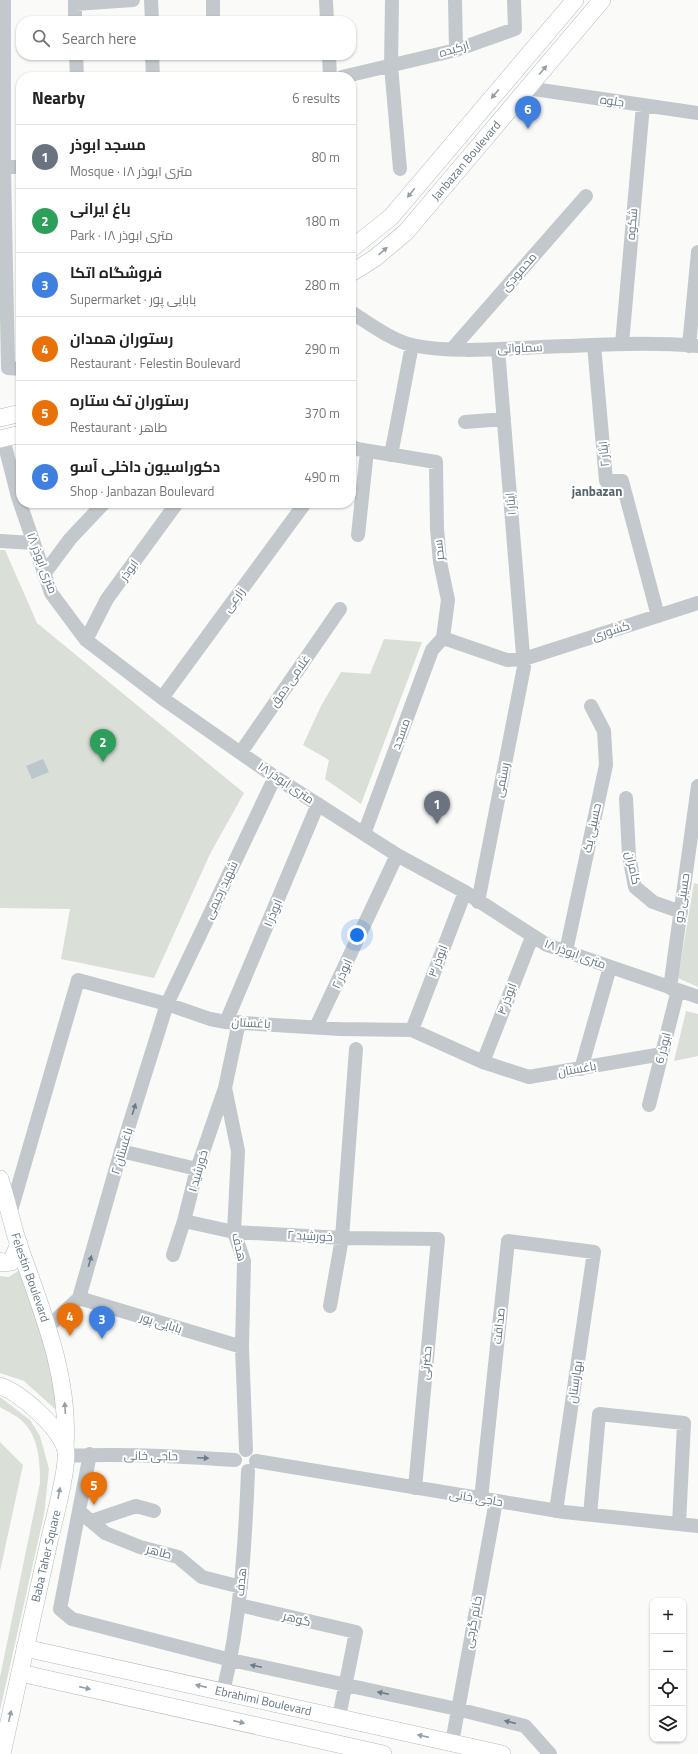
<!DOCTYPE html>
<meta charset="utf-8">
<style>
:root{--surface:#fff;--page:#f6f6f6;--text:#222;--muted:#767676;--line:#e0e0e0;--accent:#d93025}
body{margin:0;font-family:"Titillium Web",Cairo,sans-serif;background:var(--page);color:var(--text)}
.controls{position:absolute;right:12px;bottom:12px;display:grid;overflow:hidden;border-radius:8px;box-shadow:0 1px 3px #0004}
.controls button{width:36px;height:36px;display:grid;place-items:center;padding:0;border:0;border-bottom:1px solid var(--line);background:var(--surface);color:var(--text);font:20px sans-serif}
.you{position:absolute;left:357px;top:935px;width:14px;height:14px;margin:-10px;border:3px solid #fff;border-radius:50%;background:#1a73e8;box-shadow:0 0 0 6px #1a73e833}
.badge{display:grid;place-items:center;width:26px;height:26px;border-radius:50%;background:var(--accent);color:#fff;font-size:13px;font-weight:700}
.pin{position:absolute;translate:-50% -33px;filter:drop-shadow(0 1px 2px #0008)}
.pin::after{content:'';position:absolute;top:21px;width:14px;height:12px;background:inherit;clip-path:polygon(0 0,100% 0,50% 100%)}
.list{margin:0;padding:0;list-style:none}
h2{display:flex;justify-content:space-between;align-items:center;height:52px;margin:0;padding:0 16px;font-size:17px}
h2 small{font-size:13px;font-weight:400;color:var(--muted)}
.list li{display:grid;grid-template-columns:26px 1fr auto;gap:12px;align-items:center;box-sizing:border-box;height:64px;padding:0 16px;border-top:1px solid var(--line)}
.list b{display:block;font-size:15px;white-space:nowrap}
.list p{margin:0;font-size:13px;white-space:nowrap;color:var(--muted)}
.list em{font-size:13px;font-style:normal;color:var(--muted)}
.icon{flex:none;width:22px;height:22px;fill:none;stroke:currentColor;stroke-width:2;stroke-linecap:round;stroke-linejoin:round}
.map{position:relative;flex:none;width:698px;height:1754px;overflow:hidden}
.search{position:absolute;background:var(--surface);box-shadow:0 1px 3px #0004;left:16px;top:16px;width:340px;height:44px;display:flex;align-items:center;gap:10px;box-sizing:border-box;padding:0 14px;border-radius:16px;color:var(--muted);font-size:15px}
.panel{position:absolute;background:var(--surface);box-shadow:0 1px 3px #0004;left:16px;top:72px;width:340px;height:436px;border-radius:16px}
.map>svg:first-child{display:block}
.green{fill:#dadfd7}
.water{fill:#bbc7cb}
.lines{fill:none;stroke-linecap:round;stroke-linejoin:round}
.major-casing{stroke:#b5babe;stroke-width:18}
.minor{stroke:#c3c8cc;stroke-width:14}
.major{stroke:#fff;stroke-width:17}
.oneway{fill:#939fa8}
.oneway2{fill:#6a7a87}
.labels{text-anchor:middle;stroke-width:4;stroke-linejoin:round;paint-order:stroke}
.street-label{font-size:12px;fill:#657683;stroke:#fff}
.neighbourhood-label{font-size:13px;font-weight:bold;fill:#57646e;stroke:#fff}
</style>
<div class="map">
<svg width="698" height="1754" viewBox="0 0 698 1754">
<rect width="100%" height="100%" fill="#fafaf8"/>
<!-- green -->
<path class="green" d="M0,550H5L37,623L244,793L210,854L154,978L61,959L70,909L0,908Z
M384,639L422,642L361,804L325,779L329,760L303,745L321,706L341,672L370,674Z
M694,883L698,884V987L678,978Z
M686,1011L698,1014V1056L674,1061Z
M21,1269L56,1385L55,1409L24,1381L0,1373V1276L9,1277Z
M0,1397L30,1420L40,1436L49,1469L44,1515L0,1710V1677L40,1483C40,1463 39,1441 26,1425C20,1417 8,1412 0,1407Z
M0,1442L23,1465L0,1571Z"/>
<!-- water -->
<path class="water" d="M43,759L49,772L32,779L26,766Z"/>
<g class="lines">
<!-- major casing -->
<g class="major-casing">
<g id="major">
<path d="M351,249L391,217L575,0"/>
<path id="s1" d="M351,273L375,258L406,232L602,0"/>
<path d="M0,418L21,413"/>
<path d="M0,439L21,434"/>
<path id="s2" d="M0,1179C7,1201 12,1224 19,1246C42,1311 70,1377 65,1447"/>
<path d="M0,1261L2,1263L11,1262L19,1244"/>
<path d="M0,1386C21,1393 57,1426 65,1447C70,1459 55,1517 51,1533C35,1606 18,1680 2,1754"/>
<path id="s3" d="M25,1648L502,1754"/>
<path d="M20,1673L383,1754"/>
</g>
</g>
<!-- minor -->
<path class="minor" d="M4,0V167L8,368L21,369
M75,0V21
M151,0L152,21
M213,0V21
M326,0L327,21
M392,0L391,66L400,169
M455,0L456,50
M75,4L133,0
M76,55L77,77
M152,55L153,77
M329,55L330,77
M342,77L456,50L515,29L514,0
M527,88L698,113
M0,167H21
M351,312C368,323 393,341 412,345C445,352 486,350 519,348C578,346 638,341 698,346
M622,344L643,105
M594,345L606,481H622L658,616
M689,346L698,252
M452,349L586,196
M465,422L504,419
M3,438L18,497L51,593L86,640L162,698L275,777L397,855L465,892L547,945L698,997
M351,446L357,449L436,462L437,529L440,562L448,600L443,638
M391,455L412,345
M358,535L367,451
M0,541L34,543
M44,574L70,539L104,503
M443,638L507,660L524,659L698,603
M86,640L107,599L177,503
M162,698L305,503
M241,752L340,609
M626,798L629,856L635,887L653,902L681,912
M364,834L432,650L443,638
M478,902L524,667L498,349
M566,951L606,765L604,731L591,706
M670,988L698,786
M226,1022L318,804
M239,1022L225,1088L238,1151L234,1232L244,1261L242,1347L246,1450
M316,1027L397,855
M412,1030L465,892
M483,1062L532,937
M581,1069L610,967
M649,1105L678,990
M121,1151L197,1169
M10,1214L78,980L167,1004L210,1019L226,1022L340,1029L412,1030L483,1062L529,1077L662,1054
M184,1221L234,1232L342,1238L438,1239L415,1488
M173,1255L184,1221L197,1169L225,1088
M79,1298L121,1151L167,1004L275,777
M79,1298L242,1347
M330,1306L342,1238L356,1049
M48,1327L79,1298
M90,1454L60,1609L72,1619L231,1660L457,1709L525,1726L550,1754
M66,1456C122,1453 179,1456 235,1460
M256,1461L564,1512L698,1526
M481,1499L508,1241L594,1252L556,1511
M79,1511L105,1533L140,1547L178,1557L202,1577L241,1587
M590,1515L599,1414L684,1423L679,1524
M92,1521L136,1506L154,1511
M239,1605L356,1632L339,1717
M223,1692C241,1619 245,1545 248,1471
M452,1743L496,1501"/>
<!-- major -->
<use href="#major" class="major"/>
</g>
<!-- one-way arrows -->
<defs><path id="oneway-solid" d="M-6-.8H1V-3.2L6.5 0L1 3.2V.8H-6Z"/></defs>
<g class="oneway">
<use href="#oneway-solid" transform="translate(543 70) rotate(-50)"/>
<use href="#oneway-solid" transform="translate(495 94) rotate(130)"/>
<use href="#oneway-solid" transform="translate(411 193) rotate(129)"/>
<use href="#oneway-solid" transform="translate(383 251) rotate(-41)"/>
<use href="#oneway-solid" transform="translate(65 1408) rotate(-94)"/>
<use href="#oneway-solid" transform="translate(59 1493) rotate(-80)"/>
<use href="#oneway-solid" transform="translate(201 1686) rotate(-167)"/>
<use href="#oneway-solid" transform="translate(85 1688) rotate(13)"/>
<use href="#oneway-solid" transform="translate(10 1716) rotate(-77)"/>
<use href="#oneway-solid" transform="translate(239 1722) rotate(13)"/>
<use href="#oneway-solid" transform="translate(423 1736) rotate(-167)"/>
</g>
<g class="oneway2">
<use href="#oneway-solid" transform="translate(134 1109) rotate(-73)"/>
<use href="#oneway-solid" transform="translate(90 1261) rotate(-74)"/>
<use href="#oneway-solid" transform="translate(203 1458) rotate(3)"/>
<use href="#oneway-solid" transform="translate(256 1666) rotate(-168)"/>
<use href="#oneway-solid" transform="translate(383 1693) rotate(-168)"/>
<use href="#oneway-solid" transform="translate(510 1722) rotate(-166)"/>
</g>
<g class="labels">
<!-- street labels -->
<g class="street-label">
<text transform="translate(454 49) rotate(-17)" y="4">ارکیده</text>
<text transform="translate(612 101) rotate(8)" y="4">جلوه</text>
<text dy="4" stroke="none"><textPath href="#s1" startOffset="162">Janbazan Boulevard</textPath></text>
<text transform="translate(632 224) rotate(-85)" y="4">شکوه</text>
<text transform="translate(519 272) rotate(-49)" y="4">محمودی</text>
<text transform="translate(520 348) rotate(-2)" y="4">سماواتی</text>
<text transform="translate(604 454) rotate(-95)" y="4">ایثار ۲</text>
<text transform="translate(511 504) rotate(-95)" y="4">ایثار ۱</text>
<text transform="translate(439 550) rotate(-96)" y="4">سحر</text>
<text transform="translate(42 563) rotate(69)" y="4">۱۸ متری ابوذر</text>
<text transform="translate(129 570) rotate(-54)" y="4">ابوذر</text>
<text transform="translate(234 600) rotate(-54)" y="4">زارعی</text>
<text transform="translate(611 631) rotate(-18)" y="4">کشوری</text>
<text transform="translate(290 681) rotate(-55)" y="4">غلامی دمق</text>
<text transform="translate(401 734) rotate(-70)" y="4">مسجد</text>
<text transform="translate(502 780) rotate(-79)" y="4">رستمی</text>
<text transform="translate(286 783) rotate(34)" y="4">۱۸ متری ابوذر</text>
<text transform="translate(592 828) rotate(-78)" y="4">حسینی یک</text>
<text transform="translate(633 868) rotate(78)" y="4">کامران</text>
<text transform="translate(221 890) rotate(-65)" y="4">شهید رحیمی</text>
<text transform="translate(682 898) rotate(-82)" y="4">حسینی دو</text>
<text transform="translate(273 913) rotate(-67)" y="4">ابوذر ۱</text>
<text transform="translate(575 954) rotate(20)" y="4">۱۸ متری ابوذر</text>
<text transform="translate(438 961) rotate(-69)" y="4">ابوذر ۳</text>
<text transform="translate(342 974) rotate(-65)" y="4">ابوذر ۲</text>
<text transform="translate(507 999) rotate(-69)" y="4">ابوذر ۴</text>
<text transform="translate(251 1023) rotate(3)" y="4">باغستان</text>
<text transform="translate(663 1048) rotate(-76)" y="4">ابوذر 6</text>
<text transform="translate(577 1069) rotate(-10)" y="4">باغستان</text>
<text transform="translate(122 1151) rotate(-73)" y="4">باغستان ۲</text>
<text transform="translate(198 1171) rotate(-74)" y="4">خورشید ۱</text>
<text transform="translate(310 1236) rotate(3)" y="4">خورشید ۲</text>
<text transform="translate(239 1247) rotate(77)" y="4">هدف</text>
<text dy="4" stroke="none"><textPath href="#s2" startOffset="103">Felestin Boulevard</textPath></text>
<text transform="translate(161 1323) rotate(17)" y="4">بابایی پور</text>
<text transform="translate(499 1326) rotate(-84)" y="4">صداقت</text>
<text transform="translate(426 1363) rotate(-85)" y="4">حضرتی</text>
<text transform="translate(575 1382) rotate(-82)" y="4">بهارستان</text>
<text transform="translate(151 1456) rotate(1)" y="4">حاجی خانی</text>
<text transform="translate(476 1498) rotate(9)" y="4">حاجی خانی</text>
<text transform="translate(159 1552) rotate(15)" y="4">طاهر</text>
<text transform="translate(46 1556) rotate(-77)" y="4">Baba Taher Square</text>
<text transform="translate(241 1582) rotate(-85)" y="4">هدف</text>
<text transform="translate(297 1619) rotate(14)" y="4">گوهر</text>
<text transform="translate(473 1622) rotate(-79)" y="4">خانم گرجی</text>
<text dy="4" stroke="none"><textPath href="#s3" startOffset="244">Ebrahimi Boulevard</textPath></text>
</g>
<!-- neighbourhood labels -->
<g class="neighbourhood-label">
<text x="597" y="496">janbazan</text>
</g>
</g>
</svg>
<div class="controls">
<button>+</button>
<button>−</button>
<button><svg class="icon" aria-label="locate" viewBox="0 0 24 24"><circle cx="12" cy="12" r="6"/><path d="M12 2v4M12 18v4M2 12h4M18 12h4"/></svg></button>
<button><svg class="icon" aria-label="layers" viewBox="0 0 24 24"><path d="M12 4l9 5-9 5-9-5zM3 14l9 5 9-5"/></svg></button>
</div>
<div class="you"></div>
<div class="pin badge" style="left:437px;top:824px;background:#6b7280">1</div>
<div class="pin badge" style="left:103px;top:762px;background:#2e9e5b">2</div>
<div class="pin badge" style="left:102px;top:1339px;background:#3f7fe0">3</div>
<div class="pin badge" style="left:70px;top:1336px;background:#e8710a">4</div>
<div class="pin badge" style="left:94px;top:1505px;background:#e8710a">5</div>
<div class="pin badge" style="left:528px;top:129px;background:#3f7fe0">6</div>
<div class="search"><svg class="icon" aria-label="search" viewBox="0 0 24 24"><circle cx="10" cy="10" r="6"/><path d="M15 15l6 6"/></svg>Search here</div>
<section class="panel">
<h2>Nearby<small>6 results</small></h2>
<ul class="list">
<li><span class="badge" style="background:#6b7280">1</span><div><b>مسجد ابوذر</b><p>Mosque · ۱۸ متری ابوذر</p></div><em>80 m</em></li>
<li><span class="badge" style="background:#2e9e5b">2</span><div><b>باغ ایرانی</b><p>Park · ۱۸ متری ابوذر</p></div><em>180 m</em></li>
<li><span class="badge" style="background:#3f7fe0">3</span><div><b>فروشگاه اتکا</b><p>Supermarket · بابایی پور</p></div><em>280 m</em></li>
<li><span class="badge" style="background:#e8710a">4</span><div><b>رستوران همدان</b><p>Restaurant · Felestin Boulevard</p></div><em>290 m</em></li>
<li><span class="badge" style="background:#e8710a">5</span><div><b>رستوران تک ستاره</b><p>Restaurant · طاهر</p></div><em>370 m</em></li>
<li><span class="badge" style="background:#3f7fe0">6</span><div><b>دکوراسیون داخلی آسو</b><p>Shop · Janbazan Boulevard</p></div><em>490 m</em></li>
</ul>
</section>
</div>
